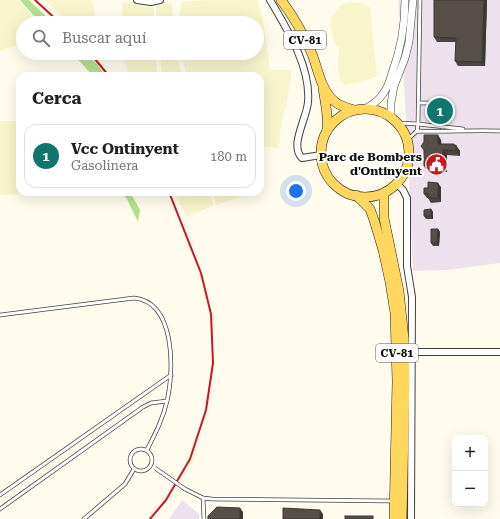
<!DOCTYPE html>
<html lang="es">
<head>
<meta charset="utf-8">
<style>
	:root { --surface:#fff; --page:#f2f2f2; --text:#202124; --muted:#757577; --line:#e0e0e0; --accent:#0f766e }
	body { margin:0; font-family:"Roboto Serif",serif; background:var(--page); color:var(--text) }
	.controls { position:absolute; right:12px; bottom:12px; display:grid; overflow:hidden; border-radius:8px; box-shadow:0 4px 16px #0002 }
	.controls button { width:36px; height:36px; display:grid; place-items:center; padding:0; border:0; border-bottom:1px solid var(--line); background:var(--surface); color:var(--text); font:20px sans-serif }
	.you { position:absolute; left:296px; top:191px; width:14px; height:14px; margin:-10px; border:3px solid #fff; border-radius:50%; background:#1a73e8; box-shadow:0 0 0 6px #1a73e833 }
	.badge { display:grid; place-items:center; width:26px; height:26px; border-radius:50%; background:var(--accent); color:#fff; font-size:13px; font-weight:700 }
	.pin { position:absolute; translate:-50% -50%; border:2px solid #fff; box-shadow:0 1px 4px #0006 }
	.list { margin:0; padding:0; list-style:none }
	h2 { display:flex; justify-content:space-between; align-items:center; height:52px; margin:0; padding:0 16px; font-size:17px }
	h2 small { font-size:13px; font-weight:400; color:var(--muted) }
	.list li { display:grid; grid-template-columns:26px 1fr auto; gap:12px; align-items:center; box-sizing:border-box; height:64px; margin:0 8px 8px; padding:0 8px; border:1px solid var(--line); border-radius:12px }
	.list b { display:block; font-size:15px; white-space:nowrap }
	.list p { margin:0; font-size:13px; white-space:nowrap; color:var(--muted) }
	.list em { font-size:13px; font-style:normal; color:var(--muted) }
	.icon { flex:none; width:22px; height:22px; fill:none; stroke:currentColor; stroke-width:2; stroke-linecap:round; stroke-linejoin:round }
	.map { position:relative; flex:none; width:500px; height:519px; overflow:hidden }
	.search { position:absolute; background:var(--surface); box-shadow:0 4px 16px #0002; left:16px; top:16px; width:248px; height:44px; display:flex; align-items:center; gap:10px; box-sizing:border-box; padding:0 14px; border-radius:22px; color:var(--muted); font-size:15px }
	.panel { position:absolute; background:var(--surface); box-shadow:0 4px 16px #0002; left:16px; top:72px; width:248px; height:124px; border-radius:12px }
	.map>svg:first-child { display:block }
	.industrial { fill:#ece1ed }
	.farmland { fill:#f8f4cb }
	.forest { fill:#b5e091 }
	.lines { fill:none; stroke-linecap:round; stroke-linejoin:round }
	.service-casing { stroke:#414141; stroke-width:4.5 }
	.minor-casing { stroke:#414141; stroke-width:8 }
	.tertiary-casing { stroke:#414141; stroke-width:8 }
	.primary-casing { stroke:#1f1f1f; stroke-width:10 }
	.service { stroke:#fff; stroke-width:3 }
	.minor { stroke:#fff; stroke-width:6 }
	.tertiary { stroke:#fff; stroke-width:7 }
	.primary { stroke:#ffd75e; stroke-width:9 }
	.rail { stroke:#cc1720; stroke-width:2 }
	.service-bridge-casing { stroke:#414141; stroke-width:4.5; stroke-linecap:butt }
	.service-bridge { stroke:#fff; stroke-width:3 }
	.wall { fill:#4b433f }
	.shaded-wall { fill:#3d3733 }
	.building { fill:#574e49; stroke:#3d3733 }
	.labels { text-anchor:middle; stroke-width:4; stroke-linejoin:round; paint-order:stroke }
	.shield { fill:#fff; stroke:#565656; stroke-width:1 }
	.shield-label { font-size:11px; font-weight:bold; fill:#0e0e0e }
	.poi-label { font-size:12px; font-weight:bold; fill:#0e0e0e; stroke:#fff; text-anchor:end }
</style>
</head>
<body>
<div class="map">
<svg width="500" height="519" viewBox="0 0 500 519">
	<rect width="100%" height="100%" fill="#fffcee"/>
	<g class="industrial">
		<path d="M398 0H500V263L448 270 413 271 406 114Z"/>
		<path d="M182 500 199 514V519H169Z"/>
	</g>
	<g class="farmland">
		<path d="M0 0H20L37 23H23V43H22L0 51Z"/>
		<path d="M45 0H92L97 23H69Z"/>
		<path d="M208 0H257L263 19 270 70H292L287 101 281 125 279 149 266 146 260 150V76H186L182 53H257V23H179V18L182 2Z"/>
		<path d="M122 2 154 7V23H122Z"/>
		<path d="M350 2 362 3 370 8 377 76 361 82 344 85 340 79 338 70V58L339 49 334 42 330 24 332 17 341 5Z"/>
		<path d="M172 3 173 23H157L156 5Z"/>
		<path d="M124 53H155L158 76H129L124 59Z"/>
		<path d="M160 53H175L183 76H162Z"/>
		<path d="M0 121H20V192H39V193L0 195Z"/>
		<path d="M174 192H209L214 205 187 217Z"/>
		<path d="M213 192H241L242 197 216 205Z"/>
	</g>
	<g class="forest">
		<path d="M20 0H29L53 23H40Z"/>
		<path d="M72 53H85L97 64 106 76H93Z"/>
		<path d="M121 192H130L140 210 138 222 127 199Z"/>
	</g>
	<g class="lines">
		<defs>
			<g id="service">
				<path d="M419 103H442V108"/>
				<path d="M397 123 418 124 463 129"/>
				<path d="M442 127V115"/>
				<path d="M417 131 418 124 420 0"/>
				<path d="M407 140 417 131C444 132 472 130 500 131"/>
				<path d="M0 315 134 298C176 302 174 371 167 401 163 419 155 434 147 450"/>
				<circle cx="141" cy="460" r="11"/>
				<path d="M185 489 203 498 212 499 393 501"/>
				<path d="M0 495 171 375"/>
				<path d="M203 498 204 519"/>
				<path d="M0 509 143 407 151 403 167 401"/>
				<path d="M84 519 125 484 134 469"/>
			</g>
			<g id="minor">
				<path d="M137 0 151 2 160 0"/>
				<path d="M270 0C287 29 311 67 308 102 307 118 289 146 302 158L321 155"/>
				<path d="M396 183 403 190 407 198V266L412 297 411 519"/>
				<path d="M413 352H500"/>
			</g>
			<g id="tertiary">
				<path d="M365 109C371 105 378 102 382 95 387 89 390 81 392 73 401 49 405 26 405 0"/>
				<path d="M391 118V103L394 86 405 58 409 42 413 0"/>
			</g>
			<g id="primary">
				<path d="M281 0C294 17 304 35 312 54 318 69 321 90 334 101 339 106 347 108 354 110"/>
				<path d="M323 88C325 103 329 116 327 131"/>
				<circle cx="365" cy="153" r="44"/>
				<path d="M384 193V218L399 291 404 339 405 383 402 519"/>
				<path d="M356 195 370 209 374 220 383 250 390 282 395 313 397 381 394 519"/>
			</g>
		</defs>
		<use href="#service" class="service-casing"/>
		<use href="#minor" class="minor-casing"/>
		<use href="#tertiary" class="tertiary-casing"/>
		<use href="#primary" class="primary-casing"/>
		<use href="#service" class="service"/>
		<use href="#minor" class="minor"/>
		<use href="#tertiary" class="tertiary"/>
		<use href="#primary" class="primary"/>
		<g class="rail">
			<path d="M35 0 60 23"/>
			<path d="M90 53 109 76"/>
			<path d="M150 519 166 500 190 459 206 410 213 363 211 314 201 273 169 192"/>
		</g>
		<defs>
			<path id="service-bridge" d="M155 468 185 489"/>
		</defs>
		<use href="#service-bridge" class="service-bridge-casing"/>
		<use href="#service-bridge" class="service-bridge"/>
	</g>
	<g class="wall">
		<path d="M434 0H487L485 66H458L455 61 456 42H437L434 37Z"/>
		<path d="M448 106 449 108V115H445L442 112 439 115H431L430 113 440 109 441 110Z"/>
		<path d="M441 140V144L456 145 460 151V156L447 155V172H428L424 166Z"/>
		<path d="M441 187V202L431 203 428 198H427L424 194Z"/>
		<path d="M431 209 433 212V219H426L424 216Z"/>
		<path d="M438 229 440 232 439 246H433L431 243Z"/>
	</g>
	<g class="shaded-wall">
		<path d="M484 0H487L485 66 482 62Z"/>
		<path d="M438 135 441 140 442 149 438 144Z"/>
		<path d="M454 144 460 151V156L456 150Z"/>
		<path d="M443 150 447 155V172L443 167Z"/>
		<path d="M438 183 441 187V202L438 198Z"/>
		<path d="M431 209 433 212V219L431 216Z"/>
		<path d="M438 229 440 232 439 246 437 243Z"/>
		<path d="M240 508 243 512V519H240Z"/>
		<path d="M320 510 323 514V519H320Z"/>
	</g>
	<g class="building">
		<path d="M434 0H484L482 62 455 61 456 38 434 37Z"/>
		<path d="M430 106H438L439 109 441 110 444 106H448V113H444L441 111 438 113H430Z"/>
		<path d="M424 135H438V144H454V146L456 145V150H443V167L424 166V150L421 146 424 142Z"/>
		<path d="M428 182 438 183V198H428V193L424 194V188H428Z"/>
		<path d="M431 209V216H424V210Z"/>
		<path d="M431 229H438L437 243H431Z"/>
		<path d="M217 507 240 508V519H208V516Z"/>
		<path d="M283 508 320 510V519H283Z"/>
		<rect x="345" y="516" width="28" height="3"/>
	</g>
	<defs>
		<symbol id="civic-disc" viewBox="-11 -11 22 22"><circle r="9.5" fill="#cc1720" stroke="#fff"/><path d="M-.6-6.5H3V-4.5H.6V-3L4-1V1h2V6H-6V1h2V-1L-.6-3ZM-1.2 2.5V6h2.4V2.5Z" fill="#fff"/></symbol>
	</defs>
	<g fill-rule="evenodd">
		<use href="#civic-disc" x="424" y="152" width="25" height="25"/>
	</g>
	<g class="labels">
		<g class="shield">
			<rect x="284" y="31" width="42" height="18" rx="3"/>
			<rect x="376" y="344" width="42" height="18" rx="3"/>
		</g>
		<g class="shield-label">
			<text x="305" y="44">CV-81</text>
			<text x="397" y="357">CV-81</text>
		</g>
		<g class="poi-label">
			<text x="422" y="161">Parc de Bombers<tspan x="422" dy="14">d'Ontinyent</tspan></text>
		</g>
	</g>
</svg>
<div class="controls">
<button>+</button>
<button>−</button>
</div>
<div class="you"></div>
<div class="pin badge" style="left:440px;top:111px">1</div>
<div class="search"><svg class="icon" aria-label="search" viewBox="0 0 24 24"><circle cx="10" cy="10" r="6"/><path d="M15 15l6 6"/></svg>Buscar aquí</div>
<section class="panel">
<h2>Cerca<small></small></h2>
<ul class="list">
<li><span class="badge">1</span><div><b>Vcc Ontinyent</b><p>Gasolinera</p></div><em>180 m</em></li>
</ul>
</section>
</div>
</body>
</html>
